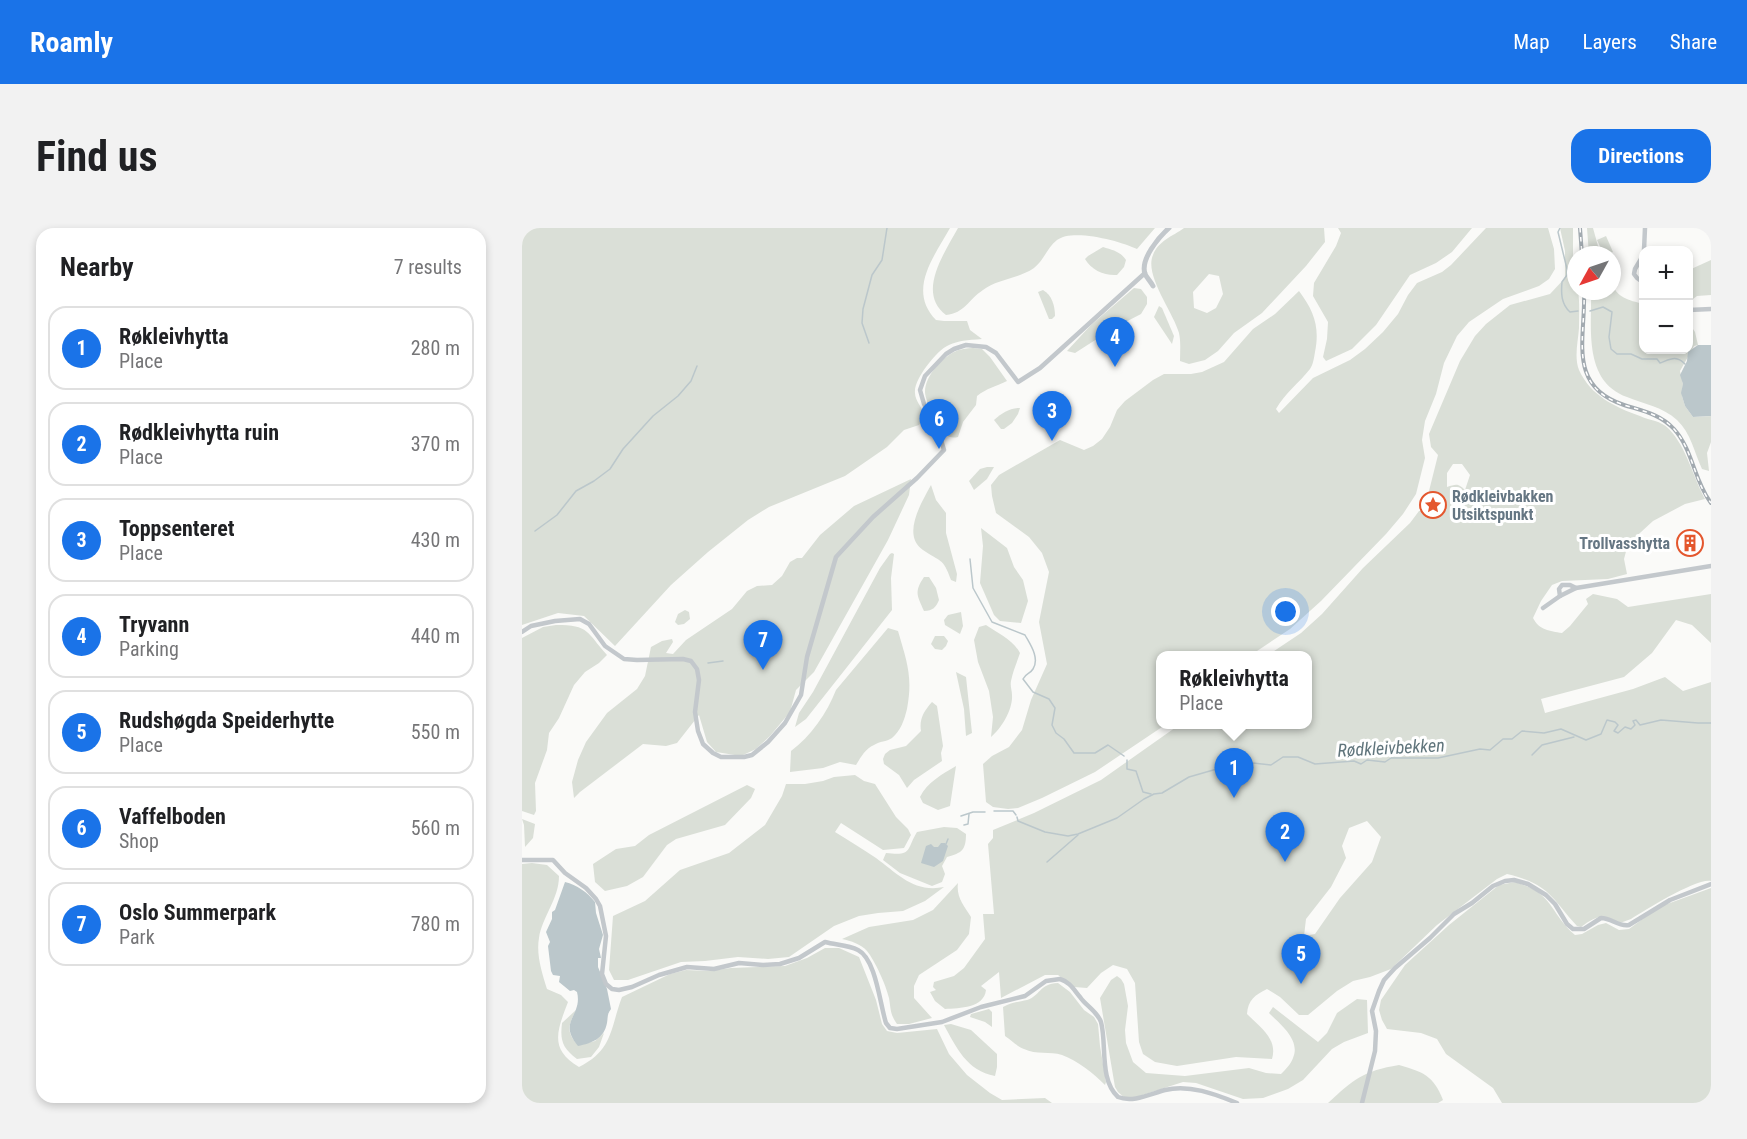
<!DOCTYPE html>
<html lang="en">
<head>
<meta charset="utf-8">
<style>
	:root { --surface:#fff; --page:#f2f2f2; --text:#202124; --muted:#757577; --line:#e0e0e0; --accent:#1a73e8 }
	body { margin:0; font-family:"Roboto Condensed",sans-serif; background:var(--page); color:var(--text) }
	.controls { position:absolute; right:18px; top:18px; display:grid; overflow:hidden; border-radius:12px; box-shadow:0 3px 9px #0003 }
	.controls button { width:54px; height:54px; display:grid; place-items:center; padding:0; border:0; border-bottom:2px solid var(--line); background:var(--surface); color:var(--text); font:30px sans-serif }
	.compass { position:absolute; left:1045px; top:18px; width:54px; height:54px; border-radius:50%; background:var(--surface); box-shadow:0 3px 9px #0003; rotate:230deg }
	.you { position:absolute; left:764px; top:384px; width:21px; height:21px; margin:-15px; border:4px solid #fff; border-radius:50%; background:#1a73e8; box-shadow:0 0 0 9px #1a73e833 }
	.badge { display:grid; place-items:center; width:39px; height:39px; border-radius:50%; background:var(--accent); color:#fff; font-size:20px; font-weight:700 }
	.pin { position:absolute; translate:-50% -50px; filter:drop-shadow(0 2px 3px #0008) }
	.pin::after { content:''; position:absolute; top:32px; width:21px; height:18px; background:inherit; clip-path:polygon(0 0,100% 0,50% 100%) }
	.popup { position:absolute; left:634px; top:423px; width:156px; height:78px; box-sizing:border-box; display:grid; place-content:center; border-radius:12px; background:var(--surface); filter:drop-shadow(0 2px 4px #0005); font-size:20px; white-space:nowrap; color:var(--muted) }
	.popup b { font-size:22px; color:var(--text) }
	.popup::after { content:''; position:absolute; left:50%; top:100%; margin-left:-12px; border:12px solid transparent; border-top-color:var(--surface) }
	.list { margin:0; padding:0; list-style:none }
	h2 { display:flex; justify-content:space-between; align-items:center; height:78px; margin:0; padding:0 24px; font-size:26px }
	h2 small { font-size:20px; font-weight:400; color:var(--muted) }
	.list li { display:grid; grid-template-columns:39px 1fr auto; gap:18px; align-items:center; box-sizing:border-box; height:84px; margin:0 12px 12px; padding:0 12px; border:2px solid var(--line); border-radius:18px }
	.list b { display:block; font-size:22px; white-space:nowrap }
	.list p { margin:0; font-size:20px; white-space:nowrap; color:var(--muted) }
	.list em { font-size:20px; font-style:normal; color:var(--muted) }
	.map { position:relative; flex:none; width:1189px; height:875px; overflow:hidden; border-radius:18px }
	header { display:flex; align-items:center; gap:36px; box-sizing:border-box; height:84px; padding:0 30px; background:var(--accent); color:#fff }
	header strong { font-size:28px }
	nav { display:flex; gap:33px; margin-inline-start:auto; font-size:21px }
	.intro { display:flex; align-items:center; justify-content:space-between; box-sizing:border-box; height:144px; padding:0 36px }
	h1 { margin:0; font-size:42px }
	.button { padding:15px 27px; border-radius:18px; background:var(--accent); color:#fff; font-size:21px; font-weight:700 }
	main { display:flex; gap:36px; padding:0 36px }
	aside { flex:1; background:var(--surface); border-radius:18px; box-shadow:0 3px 9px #0003 }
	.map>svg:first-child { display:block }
	.green { fill:#dadfd7; fill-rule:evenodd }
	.water { fill:#bbc7cb }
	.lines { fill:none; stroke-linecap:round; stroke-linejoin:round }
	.stream { stroke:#bbc7cb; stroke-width:1.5 }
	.minor { stroke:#c3c8cc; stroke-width:4.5 }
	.tertiary { stroke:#c3c8cc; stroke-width:5 }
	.rail-casing { stroke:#a2aab0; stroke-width:4 }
	.rail { stroke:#fff; stroke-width:1.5; stroke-dasharray:4.5; stroke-linecap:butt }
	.labels { text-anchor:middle; stroke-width:6; stroke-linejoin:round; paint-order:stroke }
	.poi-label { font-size:16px; font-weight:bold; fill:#657683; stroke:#fff; text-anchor:start }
	.water-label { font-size:18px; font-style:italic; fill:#60757c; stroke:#fff }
</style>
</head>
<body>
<header>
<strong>Roamly</strong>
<nav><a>Map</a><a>Layers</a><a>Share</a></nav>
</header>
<div class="intro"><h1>Find us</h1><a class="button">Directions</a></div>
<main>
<aside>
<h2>Nearby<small>7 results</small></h2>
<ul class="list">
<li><span class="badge">1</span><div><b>Røkleivhytta</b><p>Place</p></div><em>280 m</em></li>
<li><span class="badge">2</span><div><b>Rødkleivhytta ruin</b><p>Place</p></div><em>370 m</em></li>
<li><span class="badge">3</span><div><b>Toppsenteret</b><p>Place</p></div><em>430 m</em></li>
<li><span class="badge">4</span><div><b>Tryvann</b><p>Parking</p></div><em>440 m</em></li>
<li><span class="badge">5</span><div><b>Rudshøgda Speiderhytte</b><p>Place</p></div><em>550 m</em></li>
<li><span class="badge">6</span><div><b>Vaffelboden</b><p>Shop</p></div><em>560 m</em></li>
<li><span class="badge">7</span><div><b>Oslo Summerpark</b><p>Park</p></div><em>780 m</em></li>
</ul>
</aside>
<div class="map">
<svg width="1189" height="875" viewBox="0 0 1189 875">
	<rect width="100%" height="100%" fill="#fafaf8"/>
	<g class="green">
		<path d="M0 0H428C412 29 385 62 414 92L422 93H445L448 102 460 111C430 113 422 115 404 139 399 146 392 157 393 165 393 172 400 180 403 187L397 197 382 202 365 219 323 248 247 279 226 292 186 324 149 357 93 418 62 388 36 385 0 397Z"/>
		<path d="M436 0H633L615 21C599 13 550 0 535 12 525 20 522 32 512 40 496 51 475 51 461 62 446 72 443 85 424 87 394 65 423 24 436 0Z"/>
		<path d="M662 0H802L803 14 784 38 740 85 712 105 696 123 683 132 667 136 658 133C658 124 659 114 657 105 651 84 622 47 631 27 636 13 651 8 662 0ZM687 46 697 48 701 66 694 80 685 85 672 80 671 64Z"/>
		<path d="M816 0H950L930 24 914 35 888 47 854 97 830 121 804 133 801 129 805 111 806 94 791 68 792 55 814 18 819 5Z"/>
		<path d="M964 0H1026L1032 21 1033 41 1027 51 1017 58 981 71 947 94 935 108 922 135 914 166 903 193 900 212 903 230 894 266 881 286 864 306 799 373 768 401 729 427 638 428V496L643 497 573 544 520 570 496 580 486 581 471 579 464 574 461 536 470 528 487 519 500 502 509 472 525 436 517 394 527 344 520 325 507 309 474 285 470 268 469 257 477 247 538 212 562 222 571 218 580 211 588 199 595 182 603 173 631 152 642 146H669L680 144 702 134 731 101 753 86 777 63C792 83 798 99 793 124 792 130 791 137 788 141 777 155 763 165 754 181L757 185 791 150 828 132 843 121 861 104 876 86 886 67 895 55 920 44 929 37Z"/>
		<path d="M1038 0H1051V43L1054 54V63H1056C1058 75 1057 88 1057 100 1056 114 1052 129 1057 142 1069 168 1093 179 1118 188 1129 193 1138 192 1147 201 1165 220 1171 249 1183 271L1163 276 1131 293 1106 316 1102 331 1105 346 1086 351 1040 353 1030 357 1019 373 1011 390C1017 402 1028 403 1040 405L1048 398 1066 376 1064 371 1071 366 1095 371 1106 379 1189 366V415L1170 397 1154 392 1130 425 1102 449 1019 471 1023 485 1111 461 1143 449 1161 463 1189 454V653C1174 650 1124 682 1109 691L1098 695C1081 686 1075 687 1059 699L1055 698C1029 669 1027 656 985 646L975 651 915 697 869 741 848 749 831 753 815 763 786 787H777L758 769 745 761C733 767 726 772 725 786 738 799 756 811 750 831L714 829 655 838 633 834 621 826 617 814 613 755 605 741 591 737 579 745 565 760 552 759 536 747H523L479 770 477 744 459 758 464 762C462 780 438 780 423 781L413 773 408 764 414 762 411 759 412 754 432 748 442 740 463 711 461 686H472L466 616 471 610V602L512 585 579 552 657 497 786 496V428L746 427 779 405 800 386 841 340 888 295 897 283 904 282 900 277 906 267 916 227 909 219 907 206 938 133 953 108 964 96 988 77 1028 66 1043 50V23ZM931 236H940L948 247 943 262C936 255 934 256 925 259V245ZM845 593 859 609 850 634 818 670 793 706 782 708 784 691 809 659 824 630 820 618 827 600Z"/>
		<path d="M1065 0H1071L1076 18 1080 27H1067Z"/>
		<path d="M1084 8 1091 24 1082 27 1075 12Z"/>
		<path d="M581 19C591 22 599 24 604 32L602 39 595 47C583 48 569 42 563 31L566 28Z"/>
		<path d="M1189 32V67L1175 68 1167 74V42Z"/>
		<path d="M1090 54C1094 70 1107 72 1121 76L1122 122H1166L1167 95 1173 104 1176 117 1172 118 1158 143 1161 156 1160 168 1163 178 1171 189 1189 188V214L1185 225 1187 243 1180 241C1172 224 1169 205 1155 192 1141 179 1122 176 1105 169 1061 153 1070 100 1069 63H1090Z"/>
		<path d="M612 60 619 61 625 69V76L619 86 592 100 553 125 545 123 569 97Z"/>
		<path d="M521 62C530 67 533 78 533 88L530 91H527L516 64Z"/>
		<path d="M637 78 640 80 652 108 650 116 632 89Z"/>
		<path d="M451 120 460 121 468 129 485 153C473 159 465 160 455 168L454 177 441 194 436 209C432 210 427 210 423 206 417 200 403 173 403 164 403 148 419 131 432 124 438 121 445 120 451 120Z"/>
		<path d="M496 180H498L496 186 490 195 482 201H479L472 192C480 185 486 181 496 180Z"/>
		<path d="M465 239H472L465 251 452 262 447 253 458 241Z"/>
		<path d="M389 251 387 267 366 312 292 444 274 462 268 484 248 508 234 521 219 528 194 524 185 514 177 487 155 515 144 518 121 516 58 564 52 570 50 554 56 532 64 514 85 485 115 461 123 448 129 419 140 413 150 411 151 414 144 425 151 426 164 412 210 381 225 363 235 358 250 357 260 348 268 334 275 330H280L298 307 332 278Z"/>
		<path d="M409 257 414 272 424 285V305L435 346 434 354 429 352C421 329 418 334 401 322 379 307 400 274 409 257Z"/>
		<path d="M459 300 485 320 492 339 501 352 506 373 499 395 478 393 472 387 458 355 461 318Z"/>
		<path d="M370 325 372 326 369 350 370 382 284 491 273 499 277 485 291 464 358 340 368 326Z"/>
		<path d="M402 349H407L414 360 417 372C414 379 411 383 402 383 395 367 392 364 402 349Z"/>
		<path d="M163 382 167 384 168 391 162 396 156 397 153 394 156 386Z"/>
		<path d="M439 384 441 398 438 406 423 397 422 392 426 387Z"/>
		<path d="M34 397C68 397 64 404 85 427L77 435 63 444 52 457 37 490 27 505 25 522 13 555 14 583 12 587 0 583V410L21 399Z"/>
		<path d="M464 397C476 405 491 412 498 425 495 434 491 443 489 453 488 458 490 462 490 467 491 481 480 500 469 509L471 489 467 463 456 434 452 412 457 399Z"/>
		<path d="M366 400 376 403C385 434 391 449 385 481 382 493 379 502 370 510 364 514 358 513 352 517 343 521 339 529 334 537L318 534 301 540 268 544 269 523C289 508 305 485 314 462Z"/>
		<path d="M413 408H422L426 413 424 418 420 422 413 421 409 416Z"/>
		<path d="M434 444 444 449 450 505 444 508 442 481Z"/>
		<path d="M410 474 415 478 421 518 419 525 420 533 392 552 385 560 377 547 362 536 361 531 363 526 368 522 384 518 399 503C397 491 402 483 410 474Z"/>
		<path d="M434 538 428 578 416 582 401 575 398 569C405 554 421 546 434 538Z"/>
		<path d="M333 547 342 553 353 556 374 589 386 601 389 607 382 620 361 622 319 595 313 604C327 613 341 621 354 630 376 646 392 665 422 659L403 673 381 683 356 685 337 688 312 698 267 729 246 731 216 729 183 733 159 734 106 752H92L87 742 91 688 123 673 158 642 207 625 243 597 260 568 264 556H283L301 553 312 549Z"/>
		<path d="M225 557 233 561 229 570 203 597 154 611 145 617 121 649 105 658 83 663 73 654 71 636 94 621 113 618 127 607Z"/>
		<path d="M0 591 13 596 11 610 3 619 2 597Z"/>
		<path d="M422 599 435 600 444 606C444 622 440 625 425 629L420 638 423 646 420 654 410 658 378 645 361 632 364 625C391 628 384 622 395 604Z"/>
		<path d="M10 635 25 637 37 648C37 671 20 689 17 710 14 727 20 745 25 761L39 767 46 774C35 803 27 821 57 839 91 822 88 801 100 769L148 746 164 742 187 743 209 740 263 738 285 730 303 720H317L337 729 354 772 360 796 365 803 375 805 415 801 427 826 445 847 468 865 480 872 523 870 530 875H0V636Z"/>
		<path d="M993 654C1033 666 1027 685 1053 707L1060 706 1076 697 1084 695 1097 702 1107 701 1137 679 1189 660V875H980L971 860 924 826 915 811 899 805 865 801 860 792 857 782 859 772 883 737 927 697 977 657Z"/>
		<path d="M436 655C434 669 442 678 449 689L447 706 435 722 397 747 392 758V770L410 790 387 796H375C368 786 369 782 367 770 364 757 353 733 345 723 339 716 329 713 320 711L347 699 391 692 411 682Z"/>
		<path d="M595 748 599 751 602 756 606 778 603 802 604 815 611 834 624 845 663 848 727 840 744 845 759 846C763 842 769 836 771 830 779 812 758 796 747 785L751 779 796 814 805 805 815 785 835 771 845 772 846 805 822 814 810 821 781 852 766 861 741 870 721 871 674 855 661 854 605 872 596 864 593 859 578 770 589 752Z"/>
		<path d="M536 755 548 764 562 782 572 789 576 796 578 818 584 854 583 857C571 845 556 833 540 827 528 823 514 827 502 821 496 819 489 812 483 808L481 779C490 774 496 774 505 772 518 768 517 756 536 755Z"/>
		<path d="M467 781 470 784V799L463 794 448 789 449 786Z"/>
		<path d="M54 782C46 798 44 804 56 817L73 813 82 805 77 819 69 829 55 831C40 820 38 812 40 795Z"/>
		<path d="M429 796 449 802 475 826V839L473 848C445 843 434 819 422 797Z"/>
		<path d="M877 837C901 844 911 847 921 872L916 875H806C832 851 841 843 877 837Z"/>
	</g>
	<g class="water">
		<path d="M1176 117H1189V188H1187L1171 189 1163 178 1160 168 1159 165 1161 156 1158 147 1165 133 1166 124Z"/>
		<path d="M419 615H423L426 618 421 633 412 639 399 635 404 618 409 616 412 619H416Z"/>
		<path d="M43 654C55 657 65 664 73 674L74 685 81 707 77 721 79 730H76V739L85 761 89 781C85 786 86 789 85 795 82 811 70 815 56 818 35 793 61 788 55 764L52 762 48 763 37 754 38 748 31 747 29 743 26 718 28 714 24 704 30 691V684L33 682Z"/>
	</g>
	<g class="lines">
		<g class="stream">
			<path d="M1038 0 1036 4 1045 41V47L1040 54C1039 65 1039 76 1048 84L1056 83"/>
			<path d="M1068 83 1081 79 1090 84 1087 109 1089 121 1095 126H1109L1120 131H1135L1138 135C1149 131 1154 127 1163 136"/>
			<path d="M347 115 340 95 341 81 350 47 360 32 365 0"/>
			<path d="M13 303 35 287 54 263 72 253 88 241 101 221 131 188 156 168 169 153 175 138"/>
			<path d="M448 331 451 360 470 394 503 407C508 416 518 430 511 441 508 446 504 445 501 451L511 464 527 471 533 480 530 497 534 505 542 511 552 525H573L586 517 602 528"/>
			<path d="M186 435 201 433"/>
			<path d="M1010 527 1020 517 1052 509"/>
			<path d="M605 532V541L614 543 621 564 629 566"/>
			<path d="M472 583H491L494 587"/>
			<path d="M439 588 451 584H463"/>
			<path d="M495 589 496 593 523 604 546 608 556 606 595 590 622 571 632 566 640 565 667 549 719 534 721 536 731 535 749 537 761 529H776L793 536 832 533 839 536 845 532 863 534 869 530H916L958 521 968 522 981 511H990L1000 503 1022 505 1039 501 1064 512 1079 506 1085 492 1093 494 1096 497 1092 503 1096 505 1103 499 1109 501 1113 497 1111 493 1114 492 1118 497 1139 492 1176 495H1189"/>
			<path d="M442 597 446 596 447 586"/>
			<path d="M424 616 426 611"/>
			<path d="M525 634 556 607"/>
		</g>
		<g class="minor">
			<path d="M1122 22 1123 0"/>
			<path d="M1122 32 1119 31 1113 41 1112 46 1115 50 1122 55"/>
			<path d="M1167 82 1189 81"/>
			<path d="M1038 368 1037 361 1040 357H1048L1054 360"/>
			<path d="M1021 380 1038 368 1054 360 1189 338"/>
			<path d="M0 404 9 398 33 393 58 391 67 396 83 418 102 431 115 432 161 431 169 433 175 441 177 452 173 484 176 503 181 516 191 525 199 529H222L230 527 246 514 263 495 279 467 285 429 314 329 351 289 395 250 422 222 415 199 402 176 398 162 403 148 424 126 432 121 444 117 464 119 474 125 496 154 518 140 623 45"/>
			<path d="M0 632H31L43 645 64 660 74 671 78 678 84 708 80 746 84 756 90 761 97 762 110 759 137 747 165 739 192 741 217 735 241 737 258 736 277 730 303 714C314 717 326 717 336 722 354 731 358 777 364 795L368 800 375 801 420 794 459 779 503 768 524 753 538 751C548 754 552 762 558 769 564 778 575 783 579 794 585 816 577 852 596 869 611 875 628 866 643 862 667 856 693 866 715 875"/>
			<path d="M840 875 853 823 854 803 850 783 857 763 862 752 873 740 908 710 932 686 950 675 971 658 983 653 992 652 1006 656 1024 667 1033 676 1045 696 1051 701H1062L1079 690C1090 690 1096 699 1107 697L1148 672 1189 656"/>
		</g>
		<path class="tertiary" d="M631 58C629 54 625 50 623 46 618 31 637 9 647 0"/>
		<defs>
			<g id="rail">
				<path d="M1058 0 1060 27"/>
				<path d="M1062 63C1064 109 1044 158 1102 177 1121 183 1138 186 1152 201 1171 222 1172 253 1189 275"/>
			</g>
		</defs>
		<use href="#rail" class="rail-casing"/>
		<use href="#rail" class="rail"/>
	</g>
	<defs>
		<symbol id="sight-ring" viewBox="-11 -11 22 22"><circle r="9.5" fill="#fff" stroke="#e4572e" stroke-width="1.5"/><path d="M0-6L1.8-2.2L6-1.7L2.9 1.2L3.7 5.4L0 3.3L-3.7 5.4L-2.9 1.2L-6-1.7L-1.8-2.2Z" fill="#e4572e"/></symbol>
		<symbol id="building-ring" viewBox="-11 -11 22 22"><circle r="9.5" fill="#fff" stroke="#e4572e" stroke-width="1.5"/><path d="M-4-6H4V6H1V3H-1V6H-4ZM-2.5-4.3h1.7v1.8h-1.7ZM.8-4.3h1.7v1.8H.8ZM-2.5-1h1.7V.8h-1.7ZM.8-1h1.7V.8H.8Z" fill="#e4572e"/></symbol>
	</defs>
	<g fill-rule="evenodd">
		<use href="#sight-ring" x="896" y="262" width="30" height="30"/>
		<use href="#building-ring" x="1153" y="300" width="30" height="30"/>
	</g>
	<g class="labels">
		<g class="poi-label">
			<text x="930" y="274">Rødkleivbakken<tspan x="930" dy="18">Utsiktspunkt</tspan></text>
			<text x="1148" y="321" text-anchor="end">Trollvasshytta</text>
		</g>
		<g class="water-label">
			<text transform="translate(869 520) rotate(-3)" y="6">Rødkleivbekken</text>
		</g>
	</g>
</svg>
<div class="controls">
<button>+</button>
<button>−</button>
</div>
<svg class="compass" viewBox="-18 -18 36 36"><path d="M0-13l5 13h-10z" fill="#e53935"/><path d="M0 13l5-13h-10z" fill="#757577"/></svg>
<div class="you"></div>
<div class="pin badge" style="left:712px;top:570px">1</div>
<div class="popup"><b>Røkleivhytta</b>Place</div>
<div class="pin badge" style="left:763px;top:634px">2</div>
<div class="pin badge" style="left:530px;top:213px">3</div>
<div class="pin badge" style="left:593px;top:139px">4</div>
<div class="pin badge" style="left:779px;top:756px">5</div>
<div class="pin badge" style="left:417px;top:221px">6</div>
<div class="pin badge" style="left:241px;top:442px">7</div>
</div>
</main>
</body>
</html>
